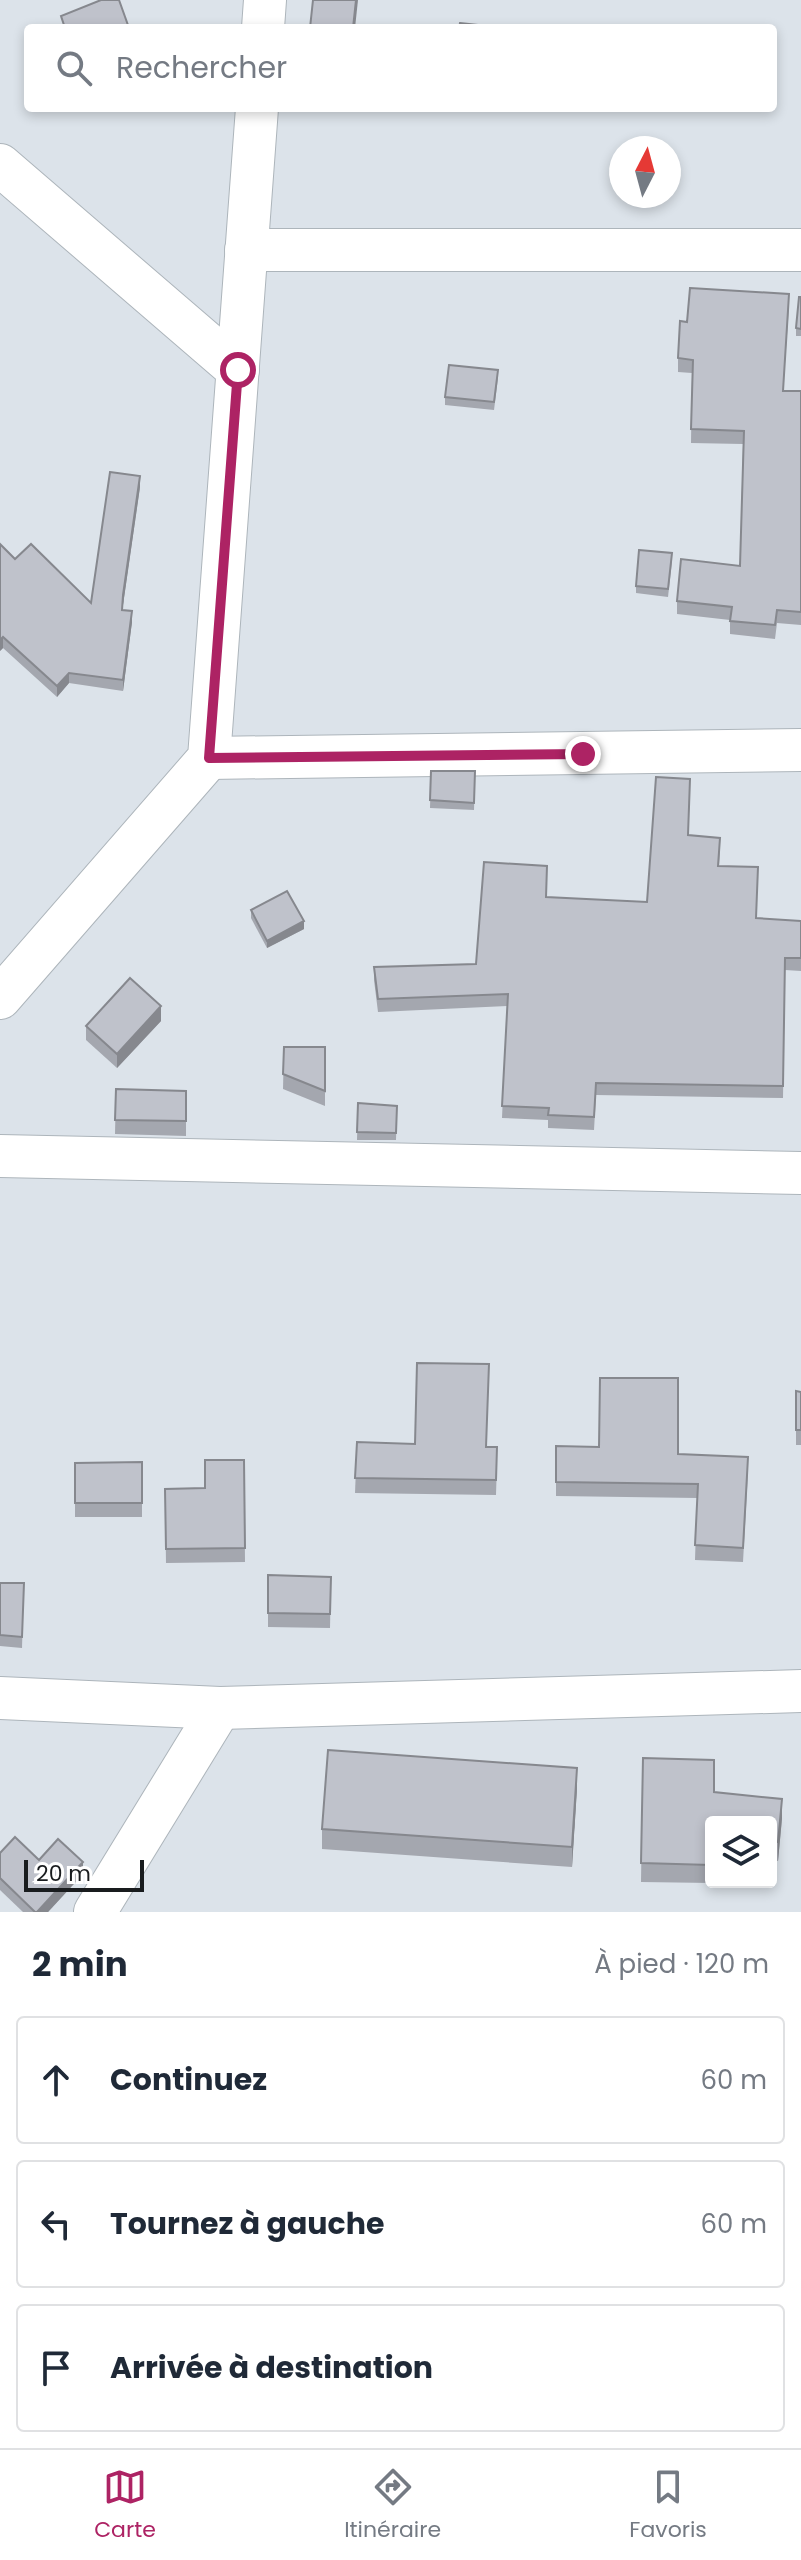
<!DOCTYPE html>
<html lang="fr">
<head>
<meta charset="utf-8">
<style>
	:root { --surface:#fff; --page:#f6f6f7; --text:#1f2937; --muted:#747a83; --line:#e0e1e3; --accent:#ad2364 }
	body { margin:0; font-family:Poppins,sans-serif; background:var(--page); color:var(--text) }
	.controls { position:absolute; right:24px; bottom:24px; display:grid; overflow:hidden; border-radius:8px; box-shadow:0 4px 12px #0003 }
	.controls button { width:72px; height:72px; display:grid; place-items:center; padding:0; border:0; border-bottom:2px solid var(--line); background:var(--surface); color:var(--text); font:40px sans-serif }
	.compass { position:absolute; left:609px; top:136px; width:72px; height:72px; border-radius:50%; background:var(--surface); box-shadow:0 4px 12px #0003; rotate:6deg }
	.scale { position:absolute; left:24px; bottom:20px; width:120px; box-sizing:border-box; padding-left:8px; border:4px solid #191c1e; border-top:0; font-size:22px; line-height:28px; white-space:nowrap; color:#191c1e; -webkit-text-stroke:6px #fff; paint-order:stroke }
	.stop { position:absolute; width:24px; height:24px; margin:-18px; border:6px solid #ad2364; border-radius:50%; background:#fff }
	.stop.end { background:#ad2364; border-color:#fff; box-shadow:0 2px 8px #0008 }
	.list { margin:0; padding:0; list-style:none }
	h2 { display:flex; justify-content:space-between; align-items:center; height:104px; margin:0; padding:0 32px; font-size:34px }
	h2 small { font-size:26px; font-weight:400; color:var(--muted) }
	.list li { display:grid; grid-template-columns:52px 1fr auto; gap:24px; align-items:center; box-sizing:border-box; height:128px; margin:0 16px 16px; padding:0 16px; border:2px solid var(--line); border-radius:8px }
	.list b { display:block; font-size:30px; white-space:nowrap }
	.list em { font-size:26px; font-style:normal; color:var(--muted) }
	.icon { flex:none; width:44px; height:44px; fill:none; stroke:currentColor; stroke-width:2; stroke-linecap:round; stroke-linejoin:round }
	.map { position:relative; flex:none; width:801px; height:1912px; overflow:hidden }
	.search { position:absolute; background:var(--surface); box-shadow:0 4px 12px #0003; left:24px; right:24px; top:24px; height:88px; display:flex; align-items:center; gap:20px; box-sizing:border-box; padding:0 28px; border-radius:8px; color:var(--muted); font-size:30px }
	.sheet { height:536px; background:var(--surface) }
	nav { display:flex; justify-content:space-around; align-items:center; box-sizing:border-box; height:112px; border-top:2px solid var(--line); background:var(--surface); font-size:22px; color:var(--muted) }
	nav a { display:grid; justify-items:center; gap:4px }
	nav .on { color:var(--accent) }
	.map>svg:first-child { display:block }
	.lines { fill:none; stroke-linecap:round; stroke-linejoin:round }
	.minor-casing { stroke:#adb5bb; stroke-width:44 }
	.minor { stroke:#fff; stroke-width:42 }
	.wall { fill:#a4a7af }
	.shaded-wall { fill:#86888e }
	.building { fill:#bfc2cb; stroke:#86888e; stroke-width:2 }
	.route { stroke:#ad2364; stroke-width:10 }
</style>
</head>
<body>
<div class="map">
<svg width="801" height="1912" viewBox="0 0 801 1912">
	<rect width="100%" height="100%" fill="#dce3ea"/>
	<g class="lines">
		<defs>
			<g id="minor">
				<path d="M263 28 265 0"/>
				<path d="M0 165 238 370"/>
				<path d="M246 250H801"/>
				<path d="M209 758 801 750"/>
				<path d="M0 998 209 758 257 108"/>
				<path d="M0 1156 801 1173"/>
				<path d="M0 1698 220 1708 801 1691"/>
				<path d="M95 1912 220 1708"/>
			</g>
		</defs>
		<use href="#minor" class="minor-casing"/>
		<use href="#minor" class="minor"/>
	</g>
	<g class="wall">
		<path d="M801 297V336H796V328Z"/>
		<path d="M789 307 783 391H801V625L777 623 775 639 730 634V620L677 614V601L740 566 743 444 691 443 692 373 678 372V358L687 322Z"/>
		<path d="M498 378 494 410 445 405V397Z"/>
		<path d="M140 487 123 605 122 610 132 622 123 691 69 683 57 697 3 648 0 651 15 559 91 603Z"/>
		<path d="M672 561 668 597 636 593V586Z"/>
		<path d="M431 771H475L474 810 430 808Z"/>
		<path d="M690 792 688 835 720 850 719 866 756 918 801 921V971L785 970 783 1098 596 1095 594 1130 548 1128V1120L502 1118 507 1006 378 1012 374 980V967L476 964 546 897 647 902Z"/>
		<path d="M251 910 304 929 267 948 251 918Z"/>
		<path d="M161 1021 117 1068 86 1040V1026Z"/>
		<path d="M284 1047H325V1106L283 1089Z"/>
		<path d="M116 1089 186 1091V1136L115 1134Z"/>
		<path d="M358 1103 397 1106 396 1140H357Z"/>
		<path d="M796 1391 801 1392V1445H796Z"/>
		<path d="M357 1442 487 1447 497 1461 496 1495 355 1493Z"/>
		<path d="M556 1446 678 1454 748 1472 743 1562 695 1560 697 1498 556 1496Z"/>
		<path d="M244 1460 245 1562 166 1563 165 1489 205 1488Z"/>
		<path d="M142 1462V1517H75V1463Z"/>
		<path d="M268 1575 331 1577 330 1628 268 1627Z"/>
		<path d="M0 1583H24L22 1648 0 1646Z"/>
		<path d="M643 1758 714 1792 782 1818 778 1861 771 1860V1822H711L712 1883 641 1882Z"/>
		<path d="M577 1788 572 1867 322 1849V1829Z"/>
		<path d="M0 1853 83 1874 48 1912H23L0 1890Z"/>
	</g>
	<g class="shaded-wall">
		<path d="M356 0H358L355 28H353Z"/>
		<path d="M140 476V487L123 605V595Z"/>
		<path d="M132 611V622L123 691V680Z"/>
		<path d="M3 637V648L0 651V640Z"/>
		<path d="M69 673V683L57 697V686Z"/>
		<path d="M304 921V929L267 948V941Z"/>
		<path d="M161 1006V1021L117 1068V1054Z"/>
		<path d="M577 1768V1788L572 1867V1847Z"/>
		<path d="M782 1799V1818L778 1861V1842Z"/>
		<path d="M83 1862V1874L48 1912H37Z"/>
	</g>
	<g class="building">
		<path d="M101 0H119L129 28H65L61 16Z"/>
		<path d="M313 0H356L353 28H310Z"/>
		<path d="M460 23 505 28H459Z"/>
		<path d="M690 288 789 294 783 391H801V612L777 610 775 625 730 621 732 607 677 601 681 559 740 566 744 431 691 429 693 360 678 358 680 321 687 322Z"/>
		<path d="M799 297H801V329L796 328Z"/>
		<path d="M449 365 498 370 494 402 445 397Z"/>
		<path d="M110 472 140 476 123 595 122 610 132 611 123 680 69 673 57 686 3 637 0 640V544L15 559 31 544 91 603Z"/>
		<path d="M639 550 672 553 668 589 636 586Z"/>
		<path d="M431 771H475L474 803 430 800Z"/>
		<path d="M656 777 690 779 688 835 720 838 718 866 758 867 756 918 801 921V958H785L783 1086 596 1083 594 1117 548 1115 549 1108 502 1106 508 994 378 999 374 967 476 964 484 862 547 866 546 897 647 902Z"/>
		<path d="M287 891 304 921 267 941 251 910Z"/>
		<path d="M130 978 161 1006 117 1054 86 1026Z"/>
		<path d="M284 1047H325V1091L283 1074Z"/>
		<path d="M116 1089 186 1091V1121L115 1120Z"/>
		<path d="M358 1103 397 1106 396 1133 357 1132Z"/>
		<path d="M417 1363 489 1364 486 1447H497L496 1480 355 1478 357 1442 415 1444Z"/>
		<path d="M600 1378H678V1454L748 1457 743 1548 695 1545 698 1484 556 1482V1446L599 1447Z"/>
		<path d="M796 1391 801 1392V1430H796Z"/>
		<path d="M205 1460H244L245 1548 166 1549 165 1489 205 1488Z"/>
		<path d="M142 1462V1503H75V1463Z"/>
		<path d="M268 1575 331 1577 330 1614 268 1613Z"/>
		<path d="M0 1583H24L22 1637 0 1635Z"/>
		<path d="M328 1750 577 1768 572 1847 322 1829Z"/>
		<path d="M643 1758 714 1760V1792L782 1799 778 1842 771 1841V1822H711V1865L641 1863Z"/>
		<path d="M15 1837 39 1860 58 1839 83 1862 37 1912H35L0 1878V1853Z"/>
	</g>
	<g class="lines">
		<path class="route" d="M238 370 209 758 583 754"/>
	</g>
</svg>
<div class="controls">
<button><svg class="icon" aria-label="layers" viewBox="0 0 24 24"><path d="M12 4l9 5-9 5-9-5zM3 14l9 5 9-5"/></svg></button>
</div>
<svg class="compass" viewBox="-18 -18 36 36"><path d="M0-13l5 13h-10z" fill="#e53935"/><path d="M0 13l5-13h-10z" fill="#747a83"/></svg>
<div class="scale">20 m</div>
<div class="stop" style="left:238px;top:370px"></div>
<div class="stop end" style="left:583px;top:754px"></div>
<div class="search"><svg class="icon" aria-label="search" viewBox="0 0 24 24"><circle cx="10" cy="10" r="6"/><path d="M15 15l6 6"/></svg>Rechercher</div>
</div>
<section class="sheet">
<h2>2 min<small>À pied · 120 m</small></h2>
<ul class="list">
<li><svg class="icon" aria-label="ahead" viewBox="0 0 24 24"><path d="M12 20V5M6 11l6-6 6 6"/></svg><div><b>Continuez</b></div><em>60 m</em></li>
<li><svg class="icon" aria-label="left" viewBox="0 0 24 24"><path d="M17 20v-9H6M10 6l-5 5 5 5"/></svg><div><b>Tournez à gauche</b></div><em>60 m</em></li>
<li><svg class="icon" aria-label="arrive" viewBox="0 0 24 24"><path d="M6 21V4h12l-3 4 3 4H6"/></svg><div><b>Arrivée à destination</b></div></li>
</ul>
</section>
<nav>
<a class="on"><svg class="icon" aria-label="map" viewBox="0 0 24 24"><path d="M3 6l6-2 6 2 6-2v14l-6 2-6-2-6 2zM9 4v14M15 6v14"/></svg>Carte</a>
<a><svg class="icon" aria-label="directions" viewBox="0 0 24 24"><path d="M12 3l9 9-9 9-9-9zM9 14v-3h6M13 9l2 2-2 2"/></svg>Itinéraire</a>
<a><svg class="icon" aria-label="saved" viewBox="0 0 24 24"><path d="M7 4h10v16l-5-4-5 4z"/></svg>Favoris</a>
</nav>
</body>
</html>
